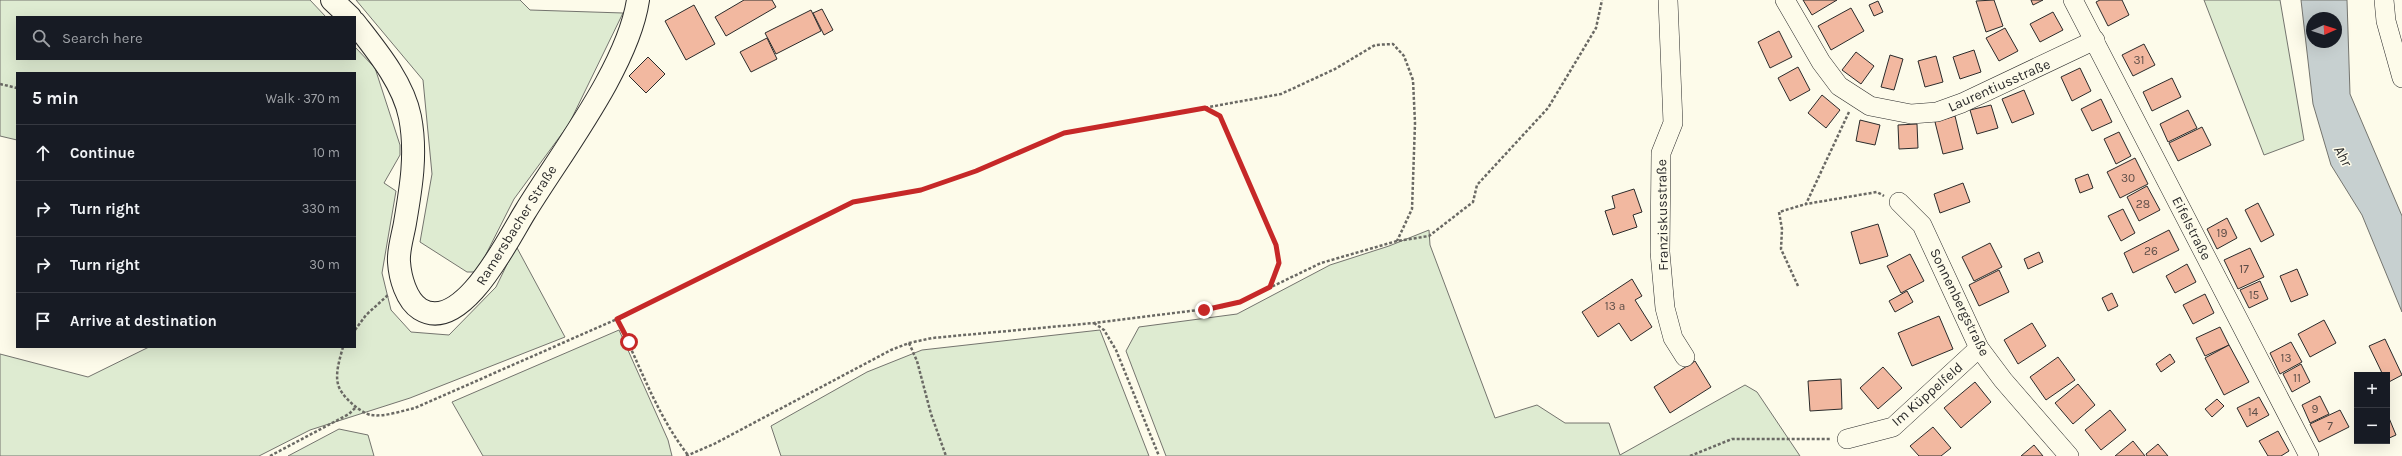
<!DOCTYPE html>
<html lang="en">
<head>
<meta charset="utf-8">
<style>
	:root { --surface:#171b24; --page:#20242c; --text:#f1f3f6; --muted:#9ea1a6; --line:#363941 }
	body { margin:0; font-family:Karla,sans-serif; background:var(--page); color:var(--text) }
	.controls { position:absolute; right:12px; bottom:12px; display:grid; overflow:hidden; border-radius:0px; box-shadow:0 4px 16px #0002 }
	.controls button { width:36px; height:36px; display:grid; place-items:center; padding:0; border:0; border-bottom:1px solid var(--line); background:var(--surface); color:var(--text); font:20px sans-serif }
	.compass { position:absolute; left:2306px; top:12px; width:36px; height:36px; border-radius:50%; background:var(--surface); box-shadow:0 4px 16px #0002; rotate:87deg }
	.stop { position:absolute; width:12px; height:12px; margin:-9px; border:3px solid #c62828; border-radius:50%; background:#fff }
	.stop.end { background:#c62828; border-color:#fff; box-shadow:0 1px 4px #0008 }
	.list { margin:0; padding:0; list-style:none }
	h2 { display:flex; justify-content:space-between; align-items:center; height:52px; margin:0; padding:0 16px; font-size:17px }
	h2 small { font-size:13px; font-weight:400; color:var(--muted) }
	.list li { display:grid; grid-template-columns:26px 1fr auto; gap:12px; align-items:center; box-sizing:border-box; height:56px; padding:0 16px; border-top:1px solid var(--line) }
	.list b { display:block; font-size:15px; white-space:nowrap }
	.list em { font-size:13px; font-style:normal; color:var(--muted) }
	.icon { flex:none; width:22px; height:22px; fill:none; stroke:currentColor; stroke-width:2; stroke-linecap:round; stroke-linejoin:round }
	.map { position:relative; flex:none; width:2402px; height:456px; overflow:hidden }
	.search { position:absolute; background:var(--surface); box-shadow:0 4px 16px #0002; left:16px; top:16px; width:340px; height:44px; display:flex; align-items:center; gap:10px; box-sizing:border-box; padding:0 14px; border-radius:0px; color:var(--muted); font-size:15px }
	.panel { position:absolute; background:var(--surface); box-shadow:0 4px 16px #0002; left:16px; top:72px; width:340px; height:276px; border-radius:0px }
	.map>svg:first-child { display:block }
	.green { fill:#deebd1; stroke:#74746e }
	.water { fill:#c7d0d0; stroke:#74746e; fill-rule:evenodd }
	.building { fill:#f2b8a0; stroke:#2b2b2b }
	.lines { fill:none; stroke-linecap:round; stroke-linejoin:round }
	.minor-casing { stroke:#2b2b2b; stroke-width:20 }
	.major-casing { stroke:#2b2b2b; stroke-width:24 }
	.path { stroke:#6a6964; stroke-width:2.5; stroke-dasharray:3 2; stroke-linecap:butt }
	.minor { stroke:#fdfbea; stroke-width:19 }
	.major { stroke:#fdfbea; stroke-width:22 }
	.route { stroke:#c62828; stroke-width:5 }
	.labels { text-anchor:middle; stroke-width:3; stroke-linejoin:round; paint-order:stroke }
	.number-label { font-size:12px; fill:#5d4e48 }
	.street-label { font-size:14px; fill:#2b2b2b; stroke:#fdfbea }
	.water-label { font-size:15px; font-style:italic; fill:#2b2b2b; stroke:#fdfbea }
</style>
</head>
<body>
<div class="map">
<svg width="2402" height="456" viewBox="0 0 2402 456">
	<rect width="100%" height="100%" fill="#fdfbea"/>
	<g class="green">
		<path d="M0 0H310L326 17H17V59H355V47L375 68 400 145V155L384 183 396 191 382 273 391 310 411 332 449 335 496 287 516 246 565 337 410 398 310 430 259 456H0V354L88 377 149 347H355V73H17V140L0 136Z"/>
		<path d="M356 0H520L530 10 623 13 569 124 514 199 477 272H467L420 242 432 174 423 80Z"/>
		<path d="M2204 0H2280L2304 140 2264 155Z"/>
		<path d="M1429 230 1430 245 1495 418 1537 405 1565 423H1609L1620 455 1745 385 1757 392 1800 456H1166L1126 351 1139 327 1237 314 1330 265 1389 246Z"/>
		<path d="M619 330 668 440 672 456H483L452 402Z"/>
		<path d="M1100 330 1149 456H781L771 426 867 372 922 350Z"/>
		<path d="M339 429 368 435 374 456H288Z"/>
	</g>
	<path class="water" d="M2301 0H2347L2350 94 2402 216V312L2362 215 2331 165 2313 104ZM2312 18H2336V42H2312Z"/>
	<g class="building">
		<path d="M744 0H772L776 7 726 36 715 17Z"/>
		<path d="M1803 0H1837L1812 15Z"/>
		<path d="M1994 0 2003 26 1986 32 1976 1Z"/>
		<path d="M2031 0H2043L2033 5Z"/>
		<path d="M2100 0H2122L2129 15 2108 26 2096 2Z"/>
		<path d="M1878 1 1883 12 1874 16 1869 5Z"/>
		<path d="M694 5 715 44 686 60 665 21Z"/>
		<path d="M1851 8 1864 31 1831 50 1818 26Z"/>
		<path d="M822 9 833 30 824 35 813 13Z"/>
		<path d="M811 10 821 31 776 54 765 33Z"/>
		<path d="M2053 12 2063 30 2040 42 2030 24Z"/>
		<path d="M2005 28 2018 51 1999 61 1986 38Z"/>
		<path d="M1779 31 1792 57 1770 68 1758 42Z"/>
		<path d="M767 38 777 59 751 72 740 52Z"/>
		<path d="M2144 44 2155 65 2133 76 2122 55Z"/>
		<path d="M1974 50 1981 72 1960 79 1953 57Z"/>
		<path d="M1856 52 1874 66 1861 84 1842 70Z"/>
		<path d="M1890 55 1903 59 1894 90 1881 87Z"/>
		<path d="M1936 56 1943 82 1925 87 1918 61Z"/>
		<path d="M648 57 665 74 646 93 629 76Z"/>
		<path d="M1798 67 1810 90 1790 101 1778 78Z"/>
		<path d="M2080 68 2091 91 2072 101 2061 77Z"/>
		<path d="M2172 78 2181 97 2152 111 2143 92Z"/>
		<path d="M2024 90 2034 114 2012 123 2002 99Z"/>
		<path d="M1822 95 1840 110 1826 128 1808 113Z"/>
		<path d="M2101 99 2112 122 2092 131 2081 109Z"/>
		<path d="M1991 105 1998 128 1977 134 1970 110Z"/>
		<path d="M2188 110 2197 128 2168 142 2160 124Z"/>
		<path d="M1955 116 1963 149 1943 154 1935 122Z"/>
		<path d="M1860 120 1880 125 1875 145 1856 141Z"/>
		<path d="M1917 124 1918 148 1899 149 1898 125Z"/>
		<path d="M2202 127 2211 145 2178 161 2169 143Z"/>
		<path d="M2119 132 2131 156 2116 164 2104 139Z"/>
		<path d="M2135 158 2148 184 2120 198 2107 172Z"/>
		<path d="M2088 174 2093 188 2080 193 2075 179Z"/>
		<path d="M1963 183 1970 202 1940 213 1934 194Z"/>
		<path d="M2147 186 2160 210 2139 221 2127 197Z"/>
		<path d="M1634 189 1642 212 1633 215 1637 227 1613 235 1605 211 1615 208 1612 196Z"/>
		<path d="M2258 203 2274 235 2261 242 2245 210Z"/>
		<path d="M2123 209 2135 233 2121 241 2108 216Z"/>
		<path d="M2227 218 2237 238 2217 249 2207 229Z"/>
		<path d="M1878 224 1888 256 1860 264 1851 232Z"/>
		<path d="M2169 230 2179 250 2133 273 2124 253Z"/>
		<path d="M1990 243 2002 267 1974 281 1962 257Z"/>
		<path d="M2250 248 2264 277 2238 289 2224 260Z"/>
		<path d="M2039 252 2043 262 2028 269 2024 259Z"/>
		<path d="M1910 254 1924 281 1901 293 1887 266Z"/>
		<path d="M2187 264 2196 282 2175 293 2166 276Z"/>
		<path d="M2297 269 2308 295 2291 302 2280 276Z"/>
		<path d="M1999 270 2009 292 1979 306 1969 285Z"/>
		<path d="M1632 279 1642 296 1635 300 1652 327 1631 341 1619 323 1598 337 1582 312Z"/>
		<path d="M2260 281 2268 299 2249 308 2240 290Z"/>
		<path d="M1907 291 1913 302 1895 312 1889 301Z"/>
		<path d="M2112 293 2118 306 2108 311 2102 298Z"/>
		<path d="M2205 294 2214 313 2193 324 2183 305Z"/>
		<path d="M1939 316 1953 349 1912 366 1898 333Z"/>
		<path d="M2324 320 2336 343 2310 357 2298 334Z"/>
		<path d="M2032 323 2046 346 2018 364 2004 340Z"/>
		<path d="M2220 327 2229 345 2205 356 2196 338Z"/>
		<path d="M2385 339 2402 375 2387 383V375H2383L2369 346Z"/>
		<path d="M2291 342 2302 362 2280 374 2270 353Z"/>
		<path d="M2229 345 2249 382 2224 395 2205 358Z"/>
		<path d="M2170 354 2175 362 2161 372 2156 364Z"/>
		<path d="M2058 357 2075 380 2046 400 2030 377Z"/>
		<path d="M1695 361 1711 387 1670 413 1654 387Z"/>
		<path d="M2301 364 2310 382 2292 392 2283 374Z"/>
		<path d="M1883 367 1902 388 1878 409 1860 388Z"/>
		<path d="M1841 379 1842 409 1810 411 1808 381Z"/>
		<path d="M1975 382 1991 402 1961 428 1944 408Z"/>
		<path d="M2078 384 2095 405 2073 424 2055 403Z"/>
		<path d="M2320 396 2329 414 2310 423 2302 405Z"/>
		<path d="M2259 397 2269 415 2247 427 2237 408Z"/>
		<path d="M2217 399 2224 406 2212 417 2205 409Z"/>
		<path d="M2110 410 2126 430 2101 450 2085 430Z"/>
		<path d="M2340 410 2349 427 2319 442 2310 424Z"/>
		<path d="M2389 418 2396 435 2387 439V419Z"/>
		<path d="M1933 427 1951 448 1941 456H1919L1910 446Z"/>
		<path d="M2278 431 2289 451 2281 456H2268L2259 441Z"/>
		<path d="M2133 441 2145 456H2115Z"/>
		<path d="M2158 444 2168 456H2147L2146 454Z"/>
		<path d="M2034 445 2043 456H2021Z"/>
	</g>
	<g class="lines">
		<defs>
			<g id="minor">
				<path d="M1668 0 1673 123 1661 153 1660 252 1665 308 1673 338 1685 357"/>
				<path d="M1785 0 1821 62 1839 86 1870 106 1911 114 1937 112 1962 103 2095 40"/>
				<path d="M2073 0 2309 456"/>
				<path d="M2384 0 2386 21 2402 78"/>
				<path d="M1899 202 1922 225 1979 348 2003 380 2069 456"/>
				<path d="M1847 439 1893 427 1979 348"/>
			</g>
			<g id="major">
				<path d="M332 0 350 17"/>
				<path d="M355 23C376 50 403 82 410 117 417 153 411 188 405 223 403 235 398 250 399 262 400 277 406 300 420 309 462 335 508 239 525 212 561 153 628 67 638 0"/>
			</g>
		</defs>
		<use href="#minor" class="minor-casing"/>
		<use href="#major" class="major-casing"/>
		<g class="path">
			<path d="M0 84 17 88"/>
			<path d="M1206 108 1220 116 1276 245 1279 263 1270 287"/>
			<path d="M1849 112 1806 204 1877 192 1884 196"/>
			<path d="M1798 286 1781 249 1782 229 1779 212 1806 204"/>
			<path d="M617 319C640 365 656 414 688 455"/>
			<path d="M1094 323 1104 330 1116 350 1159 456"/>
			<path d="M355 330 366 315 388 295"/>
			<path d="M909 343 917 361 931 414 946 456"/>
			<path d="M343 347C340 358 335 373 338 384 340 395 360 413 371 415 385 417 401 411 415 408L617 319 853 202 921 190 976 171 1065 133 1281 94 1335 69 1375 45 1393 44 1404 56 1413 80 1415 123 1412 209 1397 241"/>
			<path d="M270 456 349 414 355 408"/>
			<path d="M686 456 714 444 891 350 909 343 932 338 1094 323 1222 307 1240 302 1321 263 1397 241 1429 236 1473 202 1477 185 1548 108 1596 28 1602 0"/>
			<path d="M1690 456 1732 439H1831"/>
		</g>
		<use href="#minor" class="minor"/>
		<use href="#major" class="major"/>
	</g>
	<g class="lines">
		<path class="route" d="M629 342 617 319 853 202 921 190 976 171 1064 133 1205 108 1220 116 1276 245 1279 263 1270 287 1240 302 1204 310"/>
	</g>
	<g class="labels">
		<g class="number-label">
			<text x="2139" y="64">31</text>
			<text x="2128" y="182">30</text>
			<text x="2143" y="208">28</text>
			<text x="2222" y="237">19</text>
			<text x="2151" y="255">26</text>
			<text x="2244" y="273">17</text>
			<text x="2254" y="299">15</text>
			<text x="1615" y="310">13 a</text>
			<text x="2286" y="362">13</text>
			<text x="2297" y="382">11</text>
			<text x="2315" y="413">9</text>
			<text x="2253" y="416">14</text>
			<text x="2330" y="430">7</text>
		</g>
		<g class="street-label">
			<text transform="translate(1999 85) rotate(-24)" y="5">Laurentiusstraße</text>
			<text transform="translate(1662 215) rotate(-91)" y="5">Franziskusstraße</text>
			<text transform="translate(516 225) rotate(-58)" y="5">Ramersbacher Straße</text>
			<text transform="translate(2192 228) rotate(63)" y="5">Eifelstraße</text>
			<text transform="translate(1960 302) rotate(64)" y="5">Sonnenbergstraße</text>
			<text transform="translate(1927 394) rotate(-41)" y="5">Im Küppelfeld</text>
		</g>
		<g class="water-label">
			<text transform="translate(2343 156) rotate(61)" y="5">Ahr</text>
		</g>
	</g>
</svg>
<div class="controls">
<button>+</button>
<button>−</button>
</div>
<svg class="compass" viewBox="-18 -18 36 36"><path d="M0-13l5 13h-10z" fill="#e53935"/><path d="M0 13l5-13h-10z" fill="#9ea1a6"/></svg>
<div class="stop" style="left:629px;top:342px"></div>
<div class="stop end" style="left:1204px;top:310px"></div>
<div class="search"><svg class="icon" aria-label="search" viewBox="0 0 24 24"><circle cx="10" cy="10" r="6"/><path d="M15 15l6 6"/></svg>Search here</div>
<section class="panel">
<h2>5 min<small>Walk · 370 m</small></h2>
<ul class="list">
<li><svg class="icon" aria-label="ahead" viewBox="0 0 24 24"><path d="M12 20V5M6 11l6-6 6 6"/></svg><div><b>Continue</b></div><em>10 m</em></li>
<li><svg class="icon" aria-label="right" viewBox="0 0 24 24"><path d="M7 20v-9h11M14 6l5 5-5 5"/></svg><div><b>Turn right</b></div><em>330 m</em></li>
<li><svg class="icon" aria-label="right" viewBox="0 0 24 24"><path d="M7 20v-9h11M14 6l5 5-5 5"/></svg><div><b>Turn right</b></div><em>30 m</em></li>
<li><svg class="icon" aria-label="arrive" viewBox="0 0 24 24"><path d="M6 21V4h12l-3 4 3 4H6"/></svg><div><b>Arrive at destination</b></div></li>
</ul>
</section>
</div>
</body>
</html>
